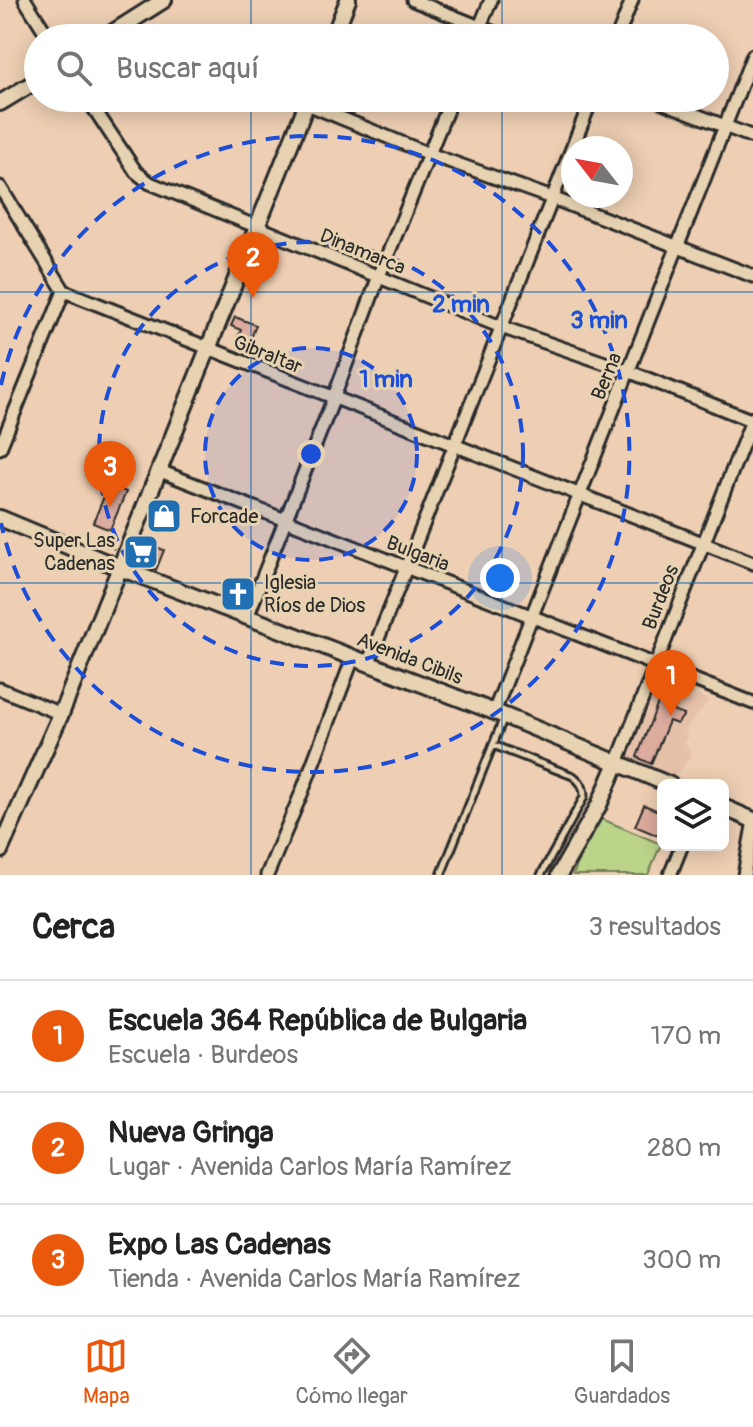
<!DOCTYPE html>
<html lang="es">
<head>
<meta charset="utf-8">
<style>
	:root { --surface:#fff; --page:#f2f2f2; --text:#222; --muted:#767676; --line:#e0e0e0; --accent:#ea580c }
	body { margin:0; font-family:Pangolin,sans-serif; background:var(--page); color:var(--text) }
	.controls { position:absolute; right:24px; bottom:24px; display:grid; overflow:hidden; border-radius:12px; box-shadow:0 4px 20px #0003 }
	.controls button { width:72px; height:72px; display:grid; place-items:center; padding:0; border:0; border-bottom:2px solid var(--line); background:var(--surface); color:var(--text); font:40px sans-serif }
	.compass { position:absolute; left:561px; top:136px; width:72px; height:72px; border-radius:50%; background:var(--surface); box-shadow:0 4px 20px #0003; rotate:301deg }
	.you { position:absolute; left:500px; top:578px; width:28px; height:28px; margin:-20px; border:6px solid #fff; border-radius:50%; background:#1a73e8; box-shadow:0 0 0 12px #1a73e833 }
	.badge { display:grid; place-items:center; width:52px; height:52px; border-radius:50%; background:var(--accent); color:#fff; font-size:26px; font-weight:700 }
	.pin { position:absolute; translate:-50% -66px; filter:drop-shadow(0 2px 4px #0008) }
	.pin::after { content:''; position:absolute; top:42px; width:28px; height:24px; background:inherit; clip-path:polygon(0 0,100% 0,50% 100%) }
	.list { margin:0; padding:0; list-style:none }
	h2 { display:flex; justify-content:space-between; align-items:center; height:104px; margin:0; padding:0 32px; font-size:34px }
	h2 small { font-size:26px; font-weight:400; color:var(--muted) }
	.list li { display:grid; grid-template-columns:52px 1fr auto; gap:24px; align-items:center; box-sizing:border-box; height:112px; padding:0 32px; border-top:2px solid var(--line) }
	.list b { display:block; font-size:30px; white-space:nowrap }
	.list p { margin:0; font-size:26px; white-space:nowrap; color:var(--muted) }
	.list em { font-size:26px; font-style:normal; color:var(--muted) }
	.icon { flex:none; width:44px; height:44px; fill:none; stroke:currentColor; stroke-width:2; stroke-linecap:round; stroke-linejoin:round }
	.map { position:relative; flex:none; width:753px; height:875px; overflow:hidden }
	.search { position:absolute; background:var(--surface); box-shadow:0 4px 20px #0003; left:24px; right:24px; top:24px; height:88px; display:flex; align-items:center; gap:20px; box-sizing:border-box; padding:0 28px; border-radius:44px; color:var(--muted); font-size:30px }
	.sheet { height:440px; background:var(--surface) }
	nav { display:flex; justify-content:space-around; align-items:center; box-sizing:border-box; height:112px; border-top:2px solid var(--line); background:var(--surface); font-size:22px; color:var(--muted) }
	nav a { display:grid; justify-items:center; gap:4px }
	nav .on { color:var(--accent) }
	.map>svg:first-child { display:block }
	.built { fill:#e5c1aa }
	.garden { fill:#bbd48a; stroke:#73805a; stroke-width:2 }
	.building { fill:#dcac9e; stroke:#2b2b2b; stroke-width:2 }
	.lines { fill:none; stroke-linecap:round; stroke-linejoin:round }
	.lane-casing { stroke:#2b2b2b; stroke-width:11 }
	.street-casing { stroke:#2b2b2b; stroke-width:17 }
	.secondary-casing { stroke:#2b2b2b; stroke-width:20 }
	.path { stroke:#2b2b2b; stroke-width:2; stroke-dasharray:2 6; stroke-linecap:butt }
	.lane { stroke:#e7d3b2; stroke-width:5 }
	.street { stroke:#e7d3b2; stroke-width:11 }
	.secondary { stroke:#e7d3b2; stroke-width:14 }
	.grid { fill:none; stroke:#1f6fb2; stroke-width:2; stroke-opacity:0.55 }
	.ring { fill:none; stroke:#1d4ed8; stroke-width:4; stroke-dasharray:14 10 }
	.labels { text-anchor:middle; stroke-width:6; stroke-linejoin:round; paint-order:stroke }
	.street-label { font-size:20px; fill:#2b2b2b; stroke:#e7d3b2 }
	.poi-label { font-size:20px; fill:#2b2b2b; stroke:#e7d3b2; text-anchor:start }
	.centre { fill:#1d4ed8; stroke:#e7d3b2; stroke-width:4 }
	.ring-label { font-size:24px; text-anchor:middle; font-weight:bold; fill:#1d4ed8; stroke:#e7d3b2; stroke-width:6; stroke-linejoin:round; paint-order:stroke }
</style>
</head>
<body>
<div class="map">
<svg width="753" height="875" viewBox="0 0 753 875">
	<rect width="100%" height="100%" fill="#eecfb3"/>
	<filter id="ink" filterUnits="userSpaceOnUse"><feTurbulence type="fractalNoise" baseFrequency=".0125" numOctaves="2"/><feDisplacementMap in="SourceGraphic" scale="16" xChannelSelector="R" yChannelSelector="G"/><feConvolveMatrix kernelMatrix="1 2 1 2 8 2 1 2 1" color-interpolation-filters="sRGB"/></filter>
	<g filter="url(#ink)">
		<path class="built" d="M663 682 681 689 680 692 693 701 698 695 709 700 685 730 688 738 684 740 691 755 674 778 629 759 658 684 662 686Z"/>
		<path class="garden" d="M597 817 661 844 648 875H573Z"/>
		<g class="building">
			<path d="M235 317 256 325 250 341 238 337 241 330 231 326Z"/>
			<path d="M117 488 126 492 110 530 93 523 105 494 114 497Z"/>
			<path d="M156 507 176 514 171 526 152 518Z"/>
			<path d="M146 543 164 550 156 570 138 563Z"/>
			<path d="M234 584 248 590 242 604 228 598Z"/>
			<path d="M665 688 679 696 673 711 684 715 677 724 669 721 651 764 637 757 663 690Z"/>
			<path d="M644 805 663 813 661 837 635 826Z"/>
		</g>
		<g class="lines">
			<defs>
				<g id="lane">
					<path d="M493 745 573 776C581 782 584 787 584 797L541 875"/>
					<path d="M441 875 504 717"/>
				</g>
				<g id="street">
					<path d="M25 0 49 38"/>
					<path d="M413 0 507 38"/>
					<path d="M475 38 491 0"/>
					<path d="M617 38 632 0"/>
					<path d="M87 98 136 172 150 183 501 327 628 371 753 421"/>
					<path d="M652 98 753 137"/>
					<path d="M307 104 429 154 552 198 753 276"/>
					<path d="M0 187 64 291 753 563"/>
					<path d="M0 448 64 291"/>
					<path d="M160 471 753 703"/>
					<path d="M247 617 331 405 379 276 452 98"/>
					<path d="M368 664 592 98"/>
					<path d="M0 689 61 714"/>
					<path d="M494 712 753 55"/>
					<path d="M617 763 753 418"/>
					<path d="M267 875 302 792 353 658"/>
					<path d="M670 875 682 845"/>
					<path d="M744 875 753 826"/>
				</g>
				<g id="secondary">
					<path d="M104 38 164 0"/>
					<path d="M333 38 348 0"/>
					<path d="M0 103 38 80"/>
					<path d="M0 518 120 568 505 716 670 785"/>
					<path d="M723 807 753 820"/>
					<path d="M0 851 61 714 309 98"/>
					<path d="M559 875 599 805 617 763"/>
				</g>
			</defs>
			<use href="#lane" class="lane-casing"/>
			<use href="#street" class="street-casing"/>
			<use href="#secondary" class="secondary-casing"/>
			<path class="path" d="M90 542 101 544 114 549"/>
			<use href="#lane" class="lane"/>
			<use href="#street" class="street"/>
			<use href="#secondary" class="secondary"/>
		</g>
	</g>
	<path class="grid" d="M251 0V38M502 0V38M251 98V875M502 98V875M0 292H753M0 583H753"/>
	<circle cx="311" cy="454" r="106" fill="#1d4ed8" fill-opacity=".12"/>
	<g class="ring">
		<circle cx="311" cy="454" r="106"/>
		<circle cx="311" cy="454" r="212"/>
		<path d="M1 385A318 318 0 1 1 1 523"/>
	</g>
	<defs>
		<symbol id="shop-square" viewBox="-11 -11 22 22"><rect x="-9" y="-9" width="18" height="18" rx="4" fill="#1f6fb2" stroke="#e7d3b2"/><path d="M-5-2.5h2.3a2.7 3.5 0 0 1 5.4 0H5L5.5 6h-11ZM-1.5-2.5h3a1.5 2.3 0 0 0-3 0Z" fill="#fff"/></symbol>
		<symbol id="supermarket-square" viewBox="-11 -11 22 22"><rect x="-9" y="-9" width="18" height="18" rx="4" fill="#1f6fb2" stroke="#e7d3b2"/><path d="M-6-5.5h2.5l.6 2H6L4.5 2H-2.5L-4.4-4H-6ZM-1.5 3.2a1.3 1.3 0 1 0 .1 0ZM3 3.2a1.3 1.3 0 1 0 .1 0Z" fill="#fff"/></symbol>
		<symbol id="church-square" viewBox="-11 -11 22 22"><rect x="-9" y="-9" width="18" height="18" rx="4" fill="#1f6fb2" stroke="#e7d3b2"/><path d="M-1.2-6h2.4v3.5h3.3v2.4h-3.3V6h-2.4V-.1h-3.3v-2.4h3.3Z" fill="#fff"/></symbol>
	</defs>
	<g fill-rule="evenodd">
		<use href="#shop-square" x="144" y="496" width="40" height="40"/>
		<use href="#supermarket-square" x="121" y="532" width="40" height="40"/>
		<use href="#church-square" x="218" y="574" width="40" height="40"/>
	</g>
	<g class="labels">
		<g class="street-label">
			<text transform="translate(363 251) rotate(22)" y="7">Dinamarca</text>
			<text transform="translate(268 354) rotate(22)" y="7">Gibraltar</text>
			<text transform="translate(606 376) rotate(-68)" y="7">Berna</text>
			<text transform="translate(418 553) rotate(21)" y="7">Bulgaria</text>
			<text transform="translate(660 597) rotate(-69)" y="7">Burdeos</text>
			<text transform="translate(410 658) rotate(21)" y="7">Avenida Cibils</text>
		</g>
		<g class="poi-label">
			<text x="190" y="523">Forcade</text>
			<text x="115" y="547" text-anchor="end">Super Las<tspan x="115" dy="23">Cadenas</tspan></text>
			<text x="264" y="589">Iglesia<tspan x="264" dy="23">Ríos de Dios</tspan></text>
		</g>
	</g>
	<circle cx="311" cy="454" r="12" class="centre"/>
	<g class="ring-label">
		<text x="461" y="312">2 min</text>
		<text x="599" y="328">3 min</text>
		<text x="386" y="387">1 min</text>
	</g>
</svg>
<div class="controls">
<button><svg class="icon" aria-label="layers" viewBox="0 0 24 24"><path d="M12 4l9 5-9 5-9-5zM3 14l9 5 9-5"/></svg></button>
</div>
<svg class="compass" viewBox="-18 -18 36 36"><path d="M0-13l5 13h-10z" fill="#e53935"/><path d="M0 13l5-13h-10z" fill="#767676"/></svg>
<div class="you"></div>
<div class="pin badge" style="left:671px;top:716px">1</div>
<div class="pin badge" style="left:253px;top:298px">2</div>
<div class="pin badge" style="left:110px;top:507px">3</div>
<div class="search"><svg class="icon" aria-label="search" viewBox="0 0 24 24"><circle cx="10" cy="10" r="6"/><path d="M15 15l6 6"/></svg>Buscar aquí</div>
</div>
<section class="sheet">
<h2>Cerca<small>3 resultados</small></h2>
<ul class="list">
<li><span class="badge">1</span><div><b>Escuela 364 República de Bulgaria</b><p>Escuela · Burdeos</p></div><em>170 m</em></li>
<li><span class="badge">2</span><div><b>Nueva Gringa</b><p>Lugar · Avenida Carlos María Ramírez</p></div><em>280 m</em></li>
<li><span class="badge">3</span><div><b>Expo Las Cadenas</b><p>Tienda · Avenida Carlos María Ramírez</p></div><em>300 m</em></li>
</ul>
</section>
<nav>
<a class="on"><svg class="icon" aria-label="map" viewBox="0 0 24 24"><path d="M3 6l6-2 6 2 6-2v14l-6 2-6-2-6 2zM9 4v14M15 6v14"/></svg>Mapa</a>
<a><svg class="icon" aria-label="directions" viewBox="0 0 24 24"><path d="M12 3l9 9-9 9-9-9zM9 14v-3h6M13 9l2 2-2 2"/></svg>Cómo llegar</a>
<a><svg class="icon" aria-label="saved" viewBox="0 0 24 24"><path d="M7 4h10v16l-5-4-5 4z"/></svg>Guardados</a>
</nav>
</body>
</html>
